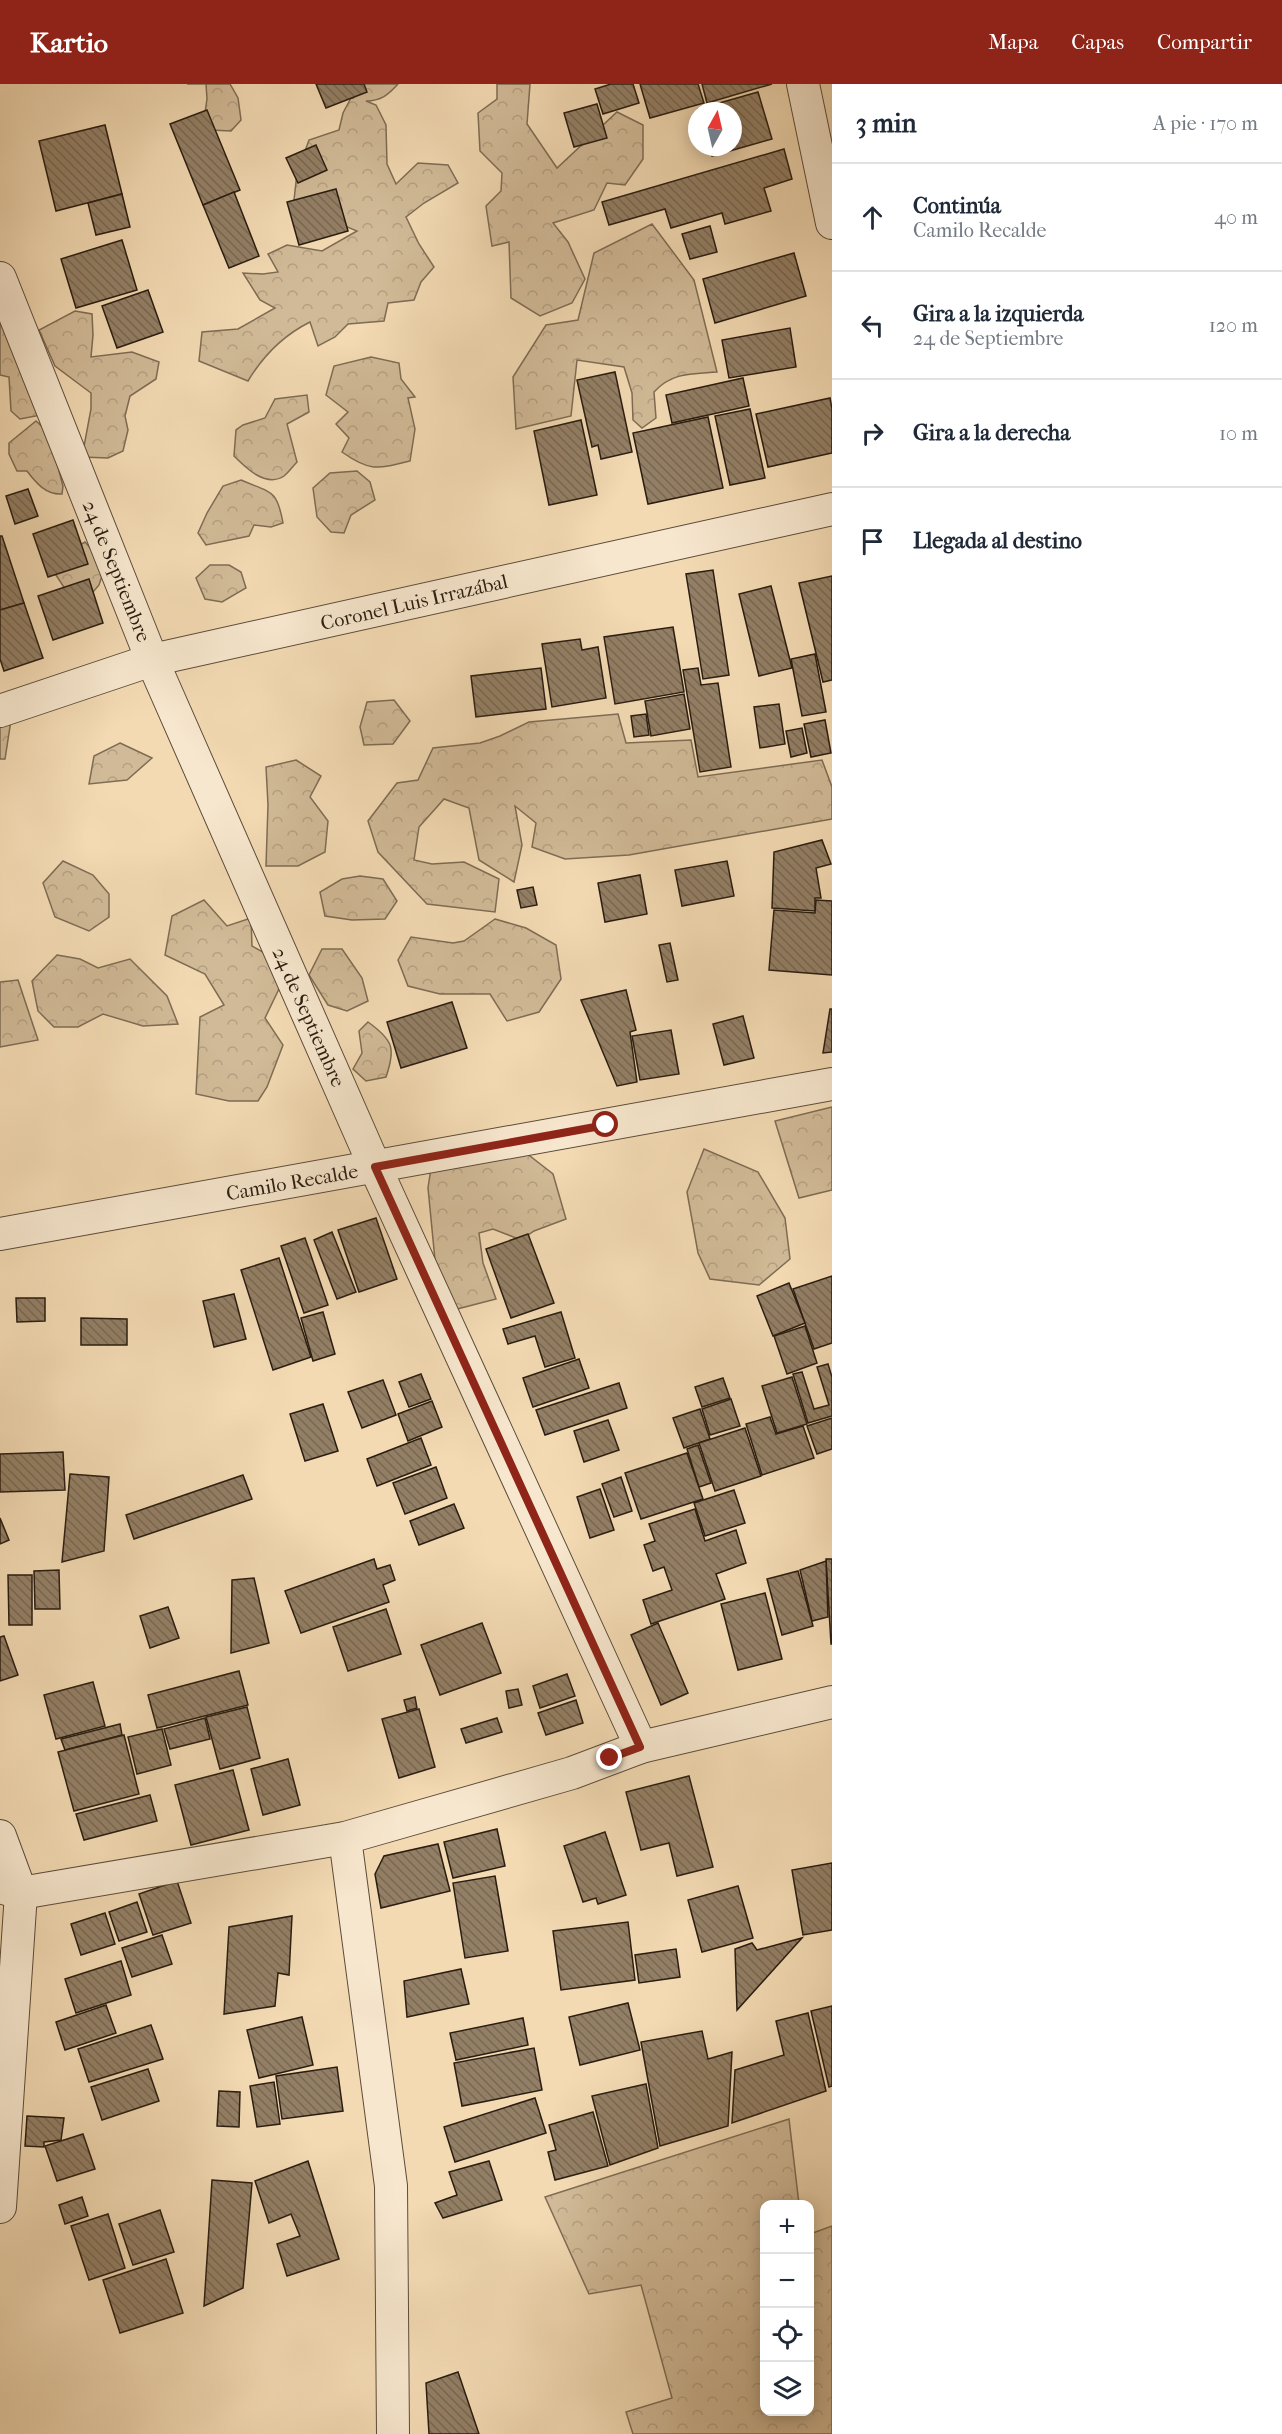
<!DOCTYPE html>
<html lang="es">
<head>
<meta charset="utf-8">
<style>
	:root { --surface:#fff; --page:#f6f6f7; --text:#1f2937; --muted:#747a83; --line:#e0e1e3; --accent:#8f2418 }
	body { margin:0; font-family:"IM FELL French Canon",serif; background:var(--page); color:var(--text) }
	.controls { position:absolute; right:18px; bottom:18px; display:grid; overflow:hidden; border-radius:12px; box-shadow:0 3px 15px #0003 }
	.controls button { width:54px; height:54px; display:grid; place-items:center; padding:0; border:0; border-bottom:2px solid var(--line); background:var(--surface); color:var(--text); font:30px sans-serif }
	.compass { position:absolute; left:688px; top:18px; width:54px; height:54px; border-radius:50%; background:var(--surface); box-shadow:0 3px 15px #0003; rotate:8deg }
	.stop { position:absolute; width:18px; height:18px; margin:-14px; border:4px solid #8f2418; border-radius:50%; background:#fff }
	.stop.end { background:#8f2418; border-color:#fff; box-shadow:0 2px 6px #0008 }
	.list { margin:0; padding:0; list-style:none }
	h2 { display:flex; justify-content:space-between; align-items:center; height:78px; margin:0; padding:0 24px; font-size:26px }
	h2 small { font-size:20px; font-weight:400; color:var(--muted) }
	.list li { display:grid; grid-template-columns:39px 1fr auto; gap:18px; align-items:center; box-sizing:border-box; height:108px; padding:0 24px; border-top:2px solid var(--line) }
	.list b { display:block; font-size:22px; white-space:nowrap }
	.list p { margin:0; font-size:20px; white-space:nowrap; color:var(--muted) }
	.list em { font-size:20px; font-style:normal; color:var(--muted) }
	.icon { flex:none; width:33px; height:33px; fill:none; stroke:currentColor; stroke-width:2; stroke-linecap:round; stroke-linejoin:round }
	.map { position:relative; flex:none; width:832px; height:2350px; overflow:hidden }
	header { display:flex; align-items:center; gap:36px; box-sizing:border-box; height:84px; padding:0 30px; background:var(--accent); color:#fff }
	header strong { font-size:28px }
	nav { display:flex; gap:33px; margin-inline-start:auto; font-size:21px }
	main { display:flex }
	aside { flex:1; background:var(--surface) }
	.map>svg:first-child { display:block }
	.forest { fill:url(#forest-crowns); stroke:#7e6c54; stroke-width:1.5 }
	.building { fill:url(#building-back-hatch); stroke:#2a1d11; stroke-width:1.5 }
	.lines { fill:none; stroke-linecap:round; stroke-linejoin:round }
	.minor-casing { stroke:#5c4c3a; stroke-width:34 }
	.minor { stroke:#f7e7ce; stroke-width:32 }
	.route { stroke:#8f2418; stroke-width:8 }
	.labels { text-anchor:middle; stroke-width:4.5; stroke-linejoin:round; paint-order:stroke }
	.street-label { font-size:20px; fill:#2a1d11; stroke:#f7e7ce }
</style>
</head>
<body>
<header>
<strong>Kartio</strong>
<nav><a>Mapa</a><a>Capas</a><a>Compartir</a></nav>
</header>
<main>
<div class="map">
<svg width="832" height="2350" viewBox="0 0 832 2350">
	<defs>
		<pattern id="forest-crowns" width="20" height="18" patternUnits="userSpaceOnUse" patternTransform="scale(1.5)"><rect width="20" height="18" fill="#d1ba97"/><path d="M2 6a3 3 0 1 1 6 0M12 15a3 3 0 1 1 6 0" fill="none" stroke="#b49f81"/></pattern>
		<pattern id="building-back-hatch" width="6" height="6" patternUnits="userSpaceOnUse" patternTransform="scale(1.5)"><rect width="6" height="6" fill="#937f65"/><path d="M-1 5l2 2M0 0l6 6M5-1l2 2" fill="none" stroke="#786752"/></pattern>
	</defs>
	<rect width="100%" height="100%" fill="#f3dab3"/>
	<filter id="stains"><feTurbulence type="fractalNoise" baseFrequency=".00333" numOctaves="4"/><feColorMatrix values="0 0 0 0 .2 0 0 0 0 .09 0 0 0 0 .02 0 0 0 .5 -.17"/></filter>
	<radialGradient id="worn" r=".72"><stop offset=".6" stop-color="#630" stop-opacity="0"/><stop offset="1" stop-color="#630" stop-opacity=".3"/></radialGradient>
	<g class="forest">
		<path d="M187 0H230L238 14 241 36 231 47 211 46 204 35 207 15 206 0Z"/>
		<path d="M342 0H398C388 11 381 17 366 17L376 21 386 41 387 80 396 100 418 79 448 81 458 99 424 119 406 133 419 160 434 183 421 198 414 216 388 219 384 237 348 240 335 253 318 262 310 238C284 251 263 272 248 297L199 277 202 248 238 245 275 224 260 216 243 189 263 190 278 188 268 170 287 161 322 167 357 147 326 134 294 116 297 89 309 56 339 46 343 29 351 14H354L343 10Z"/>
		<path d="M497 0H530L527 40 557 84 617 28 643 41V75L625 101 607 99 594 126 553 139 568 158 585 195 572 219 540 232 511 214 509 158 492 162 486 122 501 107 502 89 480 67 478 29 497 15Z"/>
		<path d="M652 140 694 196 717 288C692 290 672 288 654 308L656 334 642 344 633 336 632 309 624 283 577 276 571 332 516 345 513 293 546 241 578 236 594 169Z"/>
		<path d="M75 227 92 230 93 251 91 273 132 268 159 278 156 295 130 312 125 332 128 346 123 367 108 374 82 373 91 325V309L55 282 39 246Z"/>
		<path d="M0 230 41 331 20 335 11 327 9 293 0 291Z"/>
		<path d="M371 273 399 279 401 295 415 313 408 314 415 345 410 377C378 385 370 388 342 368L349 354 336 340 348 328 326 311 334 282Z"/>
		<path d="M307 311 309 328 287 340 297 378C293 382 289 388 284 392 266 404 246 384 234 372L236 346 243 341 265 334 275 315Z"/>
		<path d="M36 337 49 349 63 402 62 410C46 411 36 399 27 387H17L9 370V359Z"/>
		<path d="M357 387 370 398 375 416 351 431 344 449 331 448 317 433 313 404 330 389Z"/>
		<path d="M241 396C271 409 277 405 283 439L271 443 254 441 249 452 206 461 198 449 207 429 223 402Z"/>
		<path d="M85 458 97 472 103 489 99 501 88 514 69 511 52 485 62 472Z"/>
		<path d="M210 481H229L241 488 246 504 222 518 205 515 196 494Z"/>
		<path d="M394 616 410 637 393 660 364 661 360 643 367 618Z"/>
		<path d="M618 630 626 659 691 656 698 693 822 676 832 703V735L629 771 565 775 532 763 536 739 515 722 522 761 514 798 479 776 469 724 444 715 419 743 414 776 432 780 464 778 499 795 495 828 427 820 378 768 368 737 397 699 418 696 433 664 480 659 500 652 529 638Z"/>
		<path d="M0 633 11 636 5 675H0Z"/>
		<path d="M120 659 152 674 127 696 89 700 94 672Z"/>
		<path d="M296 676 321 692 310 713 328 737 325 768 298 782H266L268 721 266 683Z"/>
		<path d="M63 777 93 791 109 810V833L89 847 55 833 43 799Z"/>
		<path d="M360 792 383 795 397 817 385 835 352 836 325 832 320 808 342 795Z"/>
		<path d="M204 816 227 842 251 834 252 862 286 881 278 907 265 934 283 961 267 1003 258 1017H229L196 1010 200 933 224 921 205 890 165 871 172 832Z"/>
		<path d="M495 835 526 844 556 861 561 895 539 928 507 937 490 910H440L408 902 398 876 411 853 453 859 464 857Z"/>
		<path d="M322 865H342L362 894 368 917 347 927 328 921 309 891Z"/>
		<path d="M57 871 80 875 98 884 130 875 167 912 178 940 143 942 103 930 78 943H54L38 927 32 897Z"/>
		<path d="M18 896 38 956 0 963V898Z"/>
		<path d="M368 938C393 956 396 964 386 993L366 997 353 985 362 969 359 947Z"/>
		<path d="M832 1023V1106L799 1114 775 1037Z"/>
		<path d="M512 1058 553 1090 566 1135 534 1147 521 1156 493 1145 479 1149 483 1179 496 1215 457 1225 435 1176 428 1104 431 1084Z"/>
		<path d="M704 1065 758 1088 785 1134 790 1175 759 1201 710 1195 698 1169 687 1108Z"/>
		<path d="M789 2035 799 2120H764V2328H810V2150L832 2142V2350H633L626 2328 672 2314 641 2201 589 2210 545 2113Z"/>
	</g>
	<g class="building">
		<path d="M316 0H364L367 8 326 24Z"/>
		<path d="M611 0H633L639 19 603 30 595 5Z"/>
		<path d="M640 0H698L704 19 650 34Z"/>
		<path d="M702 0H772L707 19Z"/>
		<path d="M758 8 772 55 712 72 709 63H733V27H698V25Z"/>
		<path d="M597 20 607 54 574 63 564 29Z"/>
		<path d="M207 26 240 106 203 121 170 40Z"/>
		<path d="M105 41 122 110 56 127 39 57Z"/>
		<path d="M316 61 327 86 298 99 286 74Z"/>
		<path d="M784 65 792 95 764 104 771 127 725 140 722 129 671 144 665 125 609 141 602 118Z"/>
		<path d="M336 105 348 147 299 161 287 118Z"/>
		<path d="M234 108 259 172 229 184 203 121Z"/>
		<path d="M122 110 130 143 96 151 88 119Z"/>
		<path d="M710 142 717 168 690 175 682 150Z"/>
		<path d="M122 156 137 206 76 224 61 175Z"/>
		<path d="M794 169 806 212 715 239 703 195Z"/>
		<path d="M148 206 163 248 117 264 102 222Z"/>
		<path d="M790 244 796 283 729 294 722 256Z"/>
		<path d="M615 288 632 368 601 375 598 361 592 363 577 296Z"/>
		<path d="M743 294 749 322 672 339 666 311Z"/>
		<path d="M830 314 832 325V369L768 383 756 330Z"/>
		<path d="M750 325 765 394 730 401 715 332Z"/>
		<path d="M708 333 723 404 648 420 633 349Z"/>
		<path d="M581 336 597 411 549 421 534 347Z"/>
		<path d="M28 405 38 432 15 440 6 412Z"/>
		<path d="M73 436 88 480 48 493 33 450Z"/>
		<path d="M0 452H2L24 519 0 526Z"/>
		<path d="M713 486 729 591 703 595 686 490Z"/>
		<path d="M832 492V596L823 598 799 499Z"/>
		<path d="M89 495 103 539 53 556 38 512Z"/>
		<path d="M771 502 792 584 759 592 739 510Z"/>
		<path d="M24 519 43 574 4 587 0 575V526Z"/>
		<path d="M673 543 684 608 615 620 604 553Z"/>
		<path d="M580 555 582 566 598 563 606 614 552 623 542 560Z"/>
		<path d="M815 570 826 628 802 632 791 575Z"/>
		<path d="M541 584 546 625 476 633 471 592Z"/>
		<path d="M698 584 701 601 718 599 731 683 700 688 683 586Z"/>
		<path d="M684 610 690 645 651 652 645 617Z"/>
		<path d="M779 620 785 660 760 664 754 623Z"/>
		<path d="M646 630 649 651 634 653 631 632Z"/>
		<path d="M825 636 831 669 811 673 804 640Z"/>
		<path d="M802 644 807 669 791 673 786 647Z"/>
		<path d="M822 756 831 780 816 784 821 814H815V827L772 824 774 768Z"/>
		<path d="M727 777 734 812 682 822 675 786Z"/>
		<path d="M640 791 647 830 605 838 598 799Z"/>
		<path d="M533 803 537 821 521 824 517 806Z"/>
		<path d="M816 816 832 817V891L769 886 774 826 815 829Z"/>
		<path d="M670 859 678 896 667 898 659 861Z"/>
		<path d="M626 906 636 946 630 948 637 998 617 1002 581 916Z"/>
		<path d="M452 918 467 964 401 984 387 938Z"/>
		<path d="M830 925H832V968L823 969Z"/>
		<path d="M743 932 754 974 724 981 713 940Z"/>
		<path d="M671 946 679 990 640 996 632 952Z"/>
		<path d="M376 1134 397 1195 359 1208 338 1146Z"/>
		<path d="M332 1148 356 1208 337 1215 314 1156Z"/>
		<path d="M528 1150 554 1219 511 1234 486 1165Z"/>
		<path d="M305 1154 328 1221 304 1229 281 1162Z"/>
		<path d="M279 1174 311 1273 273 1286 241 1186Z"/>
		<path d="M832 1192V1259L814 1265 793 1205Z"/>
		<path d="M789 1199 805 1239 773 1252 757 1212Z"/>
		<path d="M234 1210 246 1255 214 1263 203 1217Z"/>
		<path d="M16 1214H45V1237L17 1238Z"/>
		<path d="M323 1228 335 1270 313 1277 301 1234Z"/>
		<path d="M561 1228 575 1274 545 1283 535 1252 508 1260 503 1245Z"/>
		<path d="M81 1234 127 1235V1261H81Z"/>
		<path d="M805 1242 817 1279 787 1290 774 1252Z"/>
		<path d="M579 1275 589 1304 533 1323 523 1294Z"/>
		<path d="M828 1280 832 1293V1332L808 1339 793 1290 802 1288 814 1325 829 1321 817 1283Z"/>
		<path d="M421 1290 431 1315 409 1323 399 1298Z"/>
		<path d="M792 1293 807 1340 777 1349 762 1302Z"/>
		<path d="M723 1294 730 1314 702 1323 695 1303Z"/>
		<path d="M383 1296 396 1331 362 1344 348 1308Z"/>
		<path d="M619 1299 627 1324 545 1351 536 1326Z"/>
		<path d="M731 1315 740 1342 710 1351 702 1325Z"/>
		<path d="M432 1317 442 1343 408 1357 398 1330Z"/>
		<path d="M323 1320 338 1367 305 1377 290 1330Z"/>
		<path d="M700 1325 710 1355 684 1364 673 1334Z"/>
		<path d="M770 1333 776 1350 803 1342 814 1374 762 1391 746 1340Z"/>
		<path d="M832 1334V1365L817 1370 807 1342Z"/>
		<path d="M608 1336 619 1366 584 1378 574 1347Z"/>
		<path d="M745 1344 761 1392 715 1407 699 1359Z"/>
		<path d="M421 1354 431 1381 377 1402 367 1375Z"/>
		<path d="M698 1361 711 1399 699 1403 687 1365Z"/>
		<path d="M63 1368 65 1406 0 1408V1370Z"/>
		<path d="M687 1369 703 1415 641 1435 625 1389Z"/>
		<path d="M436 1383 447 1414 405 1430 393 1399Z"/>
		<path d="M70 1390 109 1393 104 1467 62 1478Z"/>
		<path d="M243 1391 252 1415 134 1455 126 1431Z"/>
		<path d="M621 1393 632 1427 614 1433 602 1400Z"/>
		<path d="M600 1405 614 1446 590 1454 577 1413Z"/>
		<path d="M734 1406 745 1439 705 1452 694 1419Z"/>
		<path d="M454 1420 464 1444 419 1461 410 1437Z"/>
		<path d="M695 1425 705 1457 736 1446 746 1479 716 1490 725 1515 651 1540 643 1516 672 1506 664 1483 653 1487 644 1461 655 1457 649 1440Z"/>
		<path d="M0 1434 9 1456 0 1460Z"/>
		<path d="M374 1475 377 1485 390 1481 395 1496 383 1501 389 1518 301 1549 285 1507Z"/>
		<path d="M826 1475H832V1560H831Z"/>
		<path d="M826 1477 828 1533 812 1537 800 1486Z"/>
		<path d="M59 1486 60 1525H35L34 1487Z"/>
		<path d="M798 1487 813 1542 782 1551 767 1495Z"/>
		<path d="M8 1491H32V1541H9Z"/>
		<path d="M254 1494 269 1559 231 1569 232 1496Z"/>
		<path d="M765 1509 782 1575 738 1586 721 1520Z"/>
		<path d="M168 1523 179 1554 150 1564 140 1532Z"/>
		<path d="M386 1525 401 1570 348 1587 333 1543Z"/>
		<path d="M482 1539 501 1589 440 1611 421 1561Z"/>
		<path d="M658 1539 688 1609 661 1621 631 1551Z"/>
		<path d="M4 1552 18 1591 0 1597V1553Z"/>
		<path d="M239 1587 248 1621 157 1644 148 1611Z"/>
		<path d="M567 1590 575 1612 540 1624 533 1602Z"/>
		<path d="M93 1598 105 1642 56 1655 44 1611Z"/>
		<path d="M518 1605 522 1621 509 1624 506 1607Z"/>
		<path d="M415 1613 417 1624 407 1627 404 1616Z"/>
		<path d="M576 1616 583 1639 546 1651 538 1629Z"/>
		<path d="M247 1623 260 1674 220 1685 206 1633Z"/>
		<path d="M419 1625 435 1683 399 1694 382 1635Z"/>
		<path d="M205 1634 210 1655 170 1665 164 1645Z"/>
		<path d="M497 1634 502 1648 466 1659 461 1645Z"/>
		<path d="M120 1640 122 1651 65 1666 61 1655Z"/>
		<path d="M162 1645 171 1681 137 1690 128 1653Z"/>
		<path d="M124 1651 139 1710 74 1727 58 1668Z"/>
		<path d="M288 1675 300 1721 263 1731 251 1685Z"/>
		<path d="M233 1686 249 1746 191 1761 175 1701Z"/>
		<path d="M689 1692 713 1783 677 1792 669 1759 641 1766 626 1708Z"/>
		<path d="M150 1711 157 1737 84 1756 76 1730Z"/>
		<path d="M497 1745 505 1782 453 1794 444 1758Z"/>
		<path d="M605 1748 626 1811 598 1820 596 1814 583 1818 564 1762Z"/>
		<path d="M438 1760 450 1807 381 1824 375 1790 384 1772Z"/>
		<path d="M832 1779V1846L803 1851 792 1786Z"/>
		<path d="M495 1792 508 1867 465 1874 453 1799Z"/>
		<path d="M177 1797 191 1839 153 1851 139 1810Z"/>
		<path d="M738 1802 753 1854 702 1868 688 1816Z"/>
		<path d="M137 1818 147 1848 119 1857 109 1828Z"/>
		<path d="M105 1829 115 1860 81 1871 71 1840Z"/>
		<path d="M292 1832 289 1891 278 1889 275 1922 224 1930 229 1843Z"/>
		<path d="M628 1838 635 1896 561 1906 553 1847Z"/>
		<path d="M162 1851 172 1880 132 1893 122 1864Z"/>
		<path d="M802 1854 737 1926 735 1865 752 1859 757 1866Z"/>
		<path d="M676 1865 680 1893 639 1899 635 1871Z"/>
		<path d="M121 1877 131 1911 76 1929 65 1895Z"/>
		<path d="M461 1885 469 1920 407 1933 404 1897Z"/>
		<path d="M628 1919 640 1966 580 1981 569 1933Z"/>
		<path d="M106 1921 116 1949 65 1966 56 1938Z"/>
		<path d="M832 1922V2002L829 2003 811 1927Z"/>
		<path d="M808 1929 826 2007 732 2039 735 1986 784 1971 776 1937Z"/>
		<path d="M302 1933 313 1981 259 1994 247 1946Z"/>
		<path d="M523 1934 528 1961 456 1976 450 1949Z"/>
		<path d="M151 1941 163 1975 89 1998 78 1965Z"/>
		<path d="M702 1947 708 1975 732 1968 728 2042 660 2062 641 1958Z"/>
		<path d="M534 1964 542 2006 462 2022 454 1979Z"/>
		<path d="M337 1983 343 2027 282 2035 276 1992Z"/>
		<path d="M148 1985 159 2017 102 2036 91 2003Z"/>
		<path d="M274 1998 280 2040 257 2043 250 2002Z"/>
		<path d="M646 2000 658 2064 610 2081 592 2012Z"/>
		<path d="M219 2007 240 2008 239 2043 217 2042Z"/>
		<path d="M535 2014 546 2049 455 2078 444 2043Z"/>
		<path d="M593 2028 608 2082 555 2096 548 2068 556 2066 549 2041Z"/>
		<path d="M27 2032 64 2034 61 2056 44 2058V2063L25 2062Z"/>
		<path d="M83 2050 95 2085 57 2097 45 2062Z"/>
		<path d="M308 2077 339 2175 287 2192 277 2160 300 2152 291 2130 269 2139 255 2097Z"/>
		<path d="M489 2077 502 2116 443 2134 435 2119 457 2111 449 2088Z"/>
		<path d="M212 2096 252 2099 243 2204 204 2222Z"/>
		<path d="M82 2113 88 2132 65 2140 59 2121Z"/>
		<path d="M160 2126 174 2168 133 2181 119 2140Z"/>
		<path d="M108 2130 125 2184 89 2196 71 2142Z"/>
		<path d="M166 2175 183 2229 120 2249 103 2196Z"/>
		<path d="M458 2288 479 2350H429L426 2299Z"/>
	</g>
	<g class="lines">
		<defs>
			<g id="minor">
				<path d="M803 0 832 139"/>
				<path d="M0 194 152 576 375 1083 641 1663"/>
				<path d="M0 627 152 576 832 425"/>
				<path d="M0 1150 832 1000"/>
				<path d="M0 1752 21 1809 0 2123"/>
				<path d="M345 1754 391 2102 393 2350"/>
				<path d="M0 1803 21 1809 345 1754 572 1689 641 1663 832 1618"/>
			</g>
		</defs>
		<use href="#minor" class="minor-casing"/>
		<use href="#minor" class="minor"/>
	</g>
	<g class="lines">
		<path class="route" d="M606 1041 375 1083 640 1663 610 1674"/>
	</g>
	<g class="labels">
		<g class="street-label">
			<text transform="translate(117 487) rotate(68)" y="7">24 de Septiembre</text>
			<text transform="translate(414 518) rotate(-13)" y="7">Coronel Luis Irrazábal</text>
			<text transform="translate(309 933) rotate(66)" y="7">24 de Septiembre</text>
			<text transform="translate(292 1098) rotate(-10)" y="7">Camilo Recalde</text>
		</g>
	</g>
	<rect width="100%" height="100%" filter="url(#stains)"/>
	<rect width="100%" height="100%" fill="url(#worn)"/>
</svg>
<div class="controls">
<button>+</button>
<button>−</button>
<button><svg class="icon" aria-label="locate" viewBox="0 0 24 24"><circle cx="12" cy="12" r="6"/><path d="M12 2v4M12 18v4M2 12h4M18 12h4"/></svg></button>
<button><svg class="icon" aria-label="layers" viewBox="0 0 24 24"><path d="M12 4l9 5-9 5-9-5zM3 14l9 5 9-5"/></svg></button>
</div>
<svg class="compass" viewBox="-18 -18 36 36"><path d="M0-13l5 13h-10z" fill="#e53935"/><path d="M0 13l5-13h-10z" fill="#747a83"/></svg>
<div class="stop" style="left:606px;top:1041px"></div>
<div class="stop end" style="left:610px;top:1674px"></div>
</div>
<aside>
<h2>3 min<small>A pie · 170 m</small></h2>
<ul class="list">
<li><svg class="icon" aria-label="ahead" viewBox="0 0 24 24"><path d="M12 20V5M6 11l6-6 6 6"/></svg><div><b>Continúa</b><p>Camilo Recalde</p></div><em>40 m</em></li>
<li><svg class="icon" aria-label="left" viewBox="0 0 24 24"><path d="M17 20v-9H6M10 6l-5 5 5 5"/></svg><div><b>Gira a la izquierda</b><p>24 de Septiembre</p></div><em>120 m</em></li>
<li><svg class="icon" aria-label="right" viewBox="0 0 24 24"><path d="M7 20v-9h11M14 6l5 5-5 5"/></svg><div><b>Gira a la derecha</b></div><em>10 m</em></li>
<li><svg class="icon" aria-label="arrive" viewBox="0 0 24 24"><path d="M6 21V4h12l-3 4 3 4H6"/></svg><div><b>Llegada al destino</b></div></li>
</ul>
</aside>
</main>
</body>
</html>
